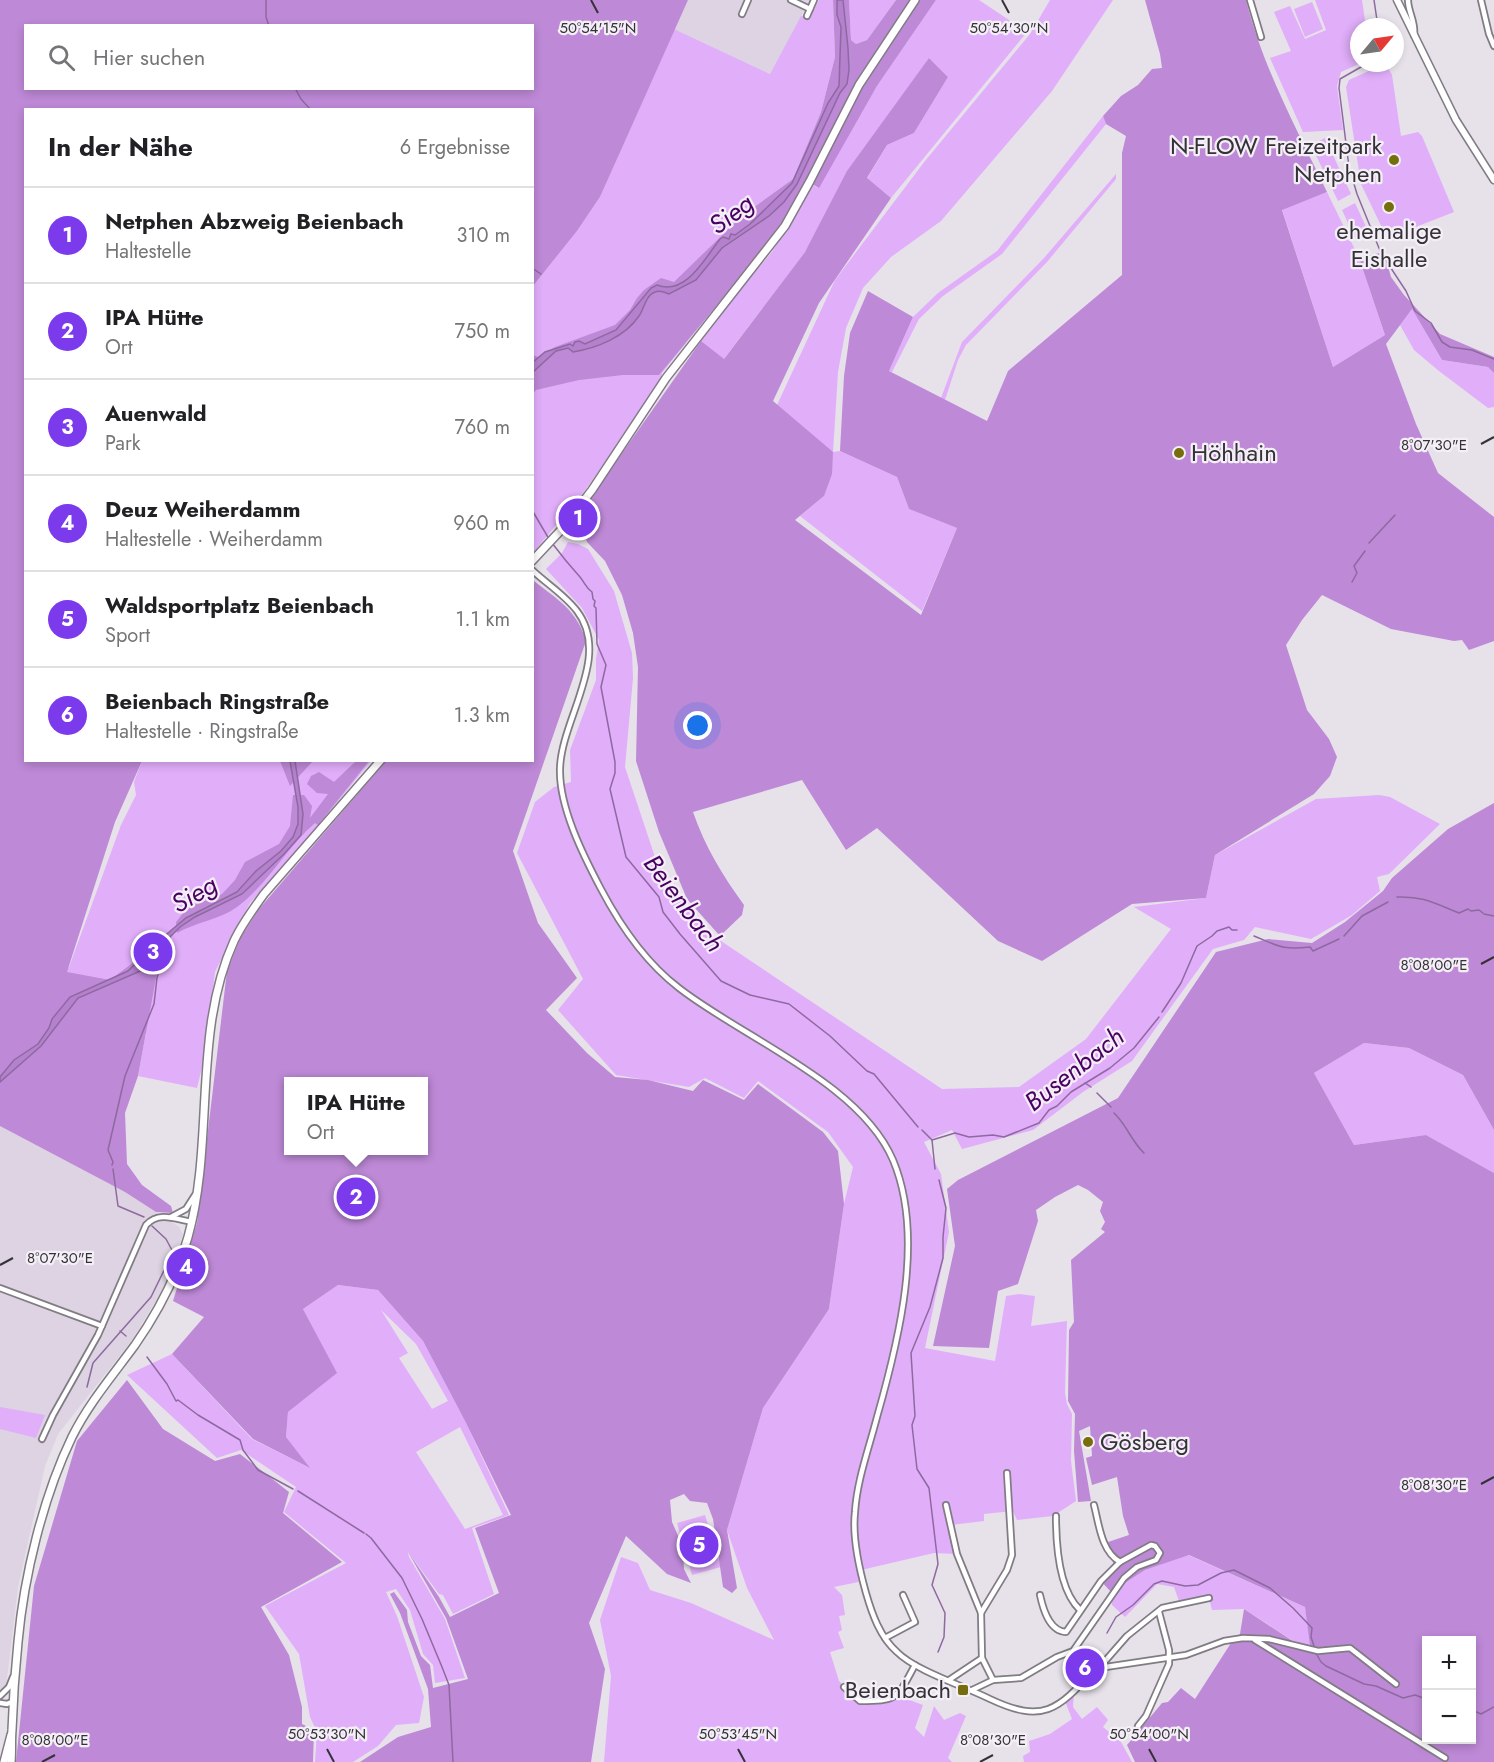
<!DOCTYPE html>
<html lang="de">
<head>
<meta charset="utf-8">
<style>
	:root { --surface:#fff; --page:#f6f6f6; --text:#202124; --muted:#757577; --line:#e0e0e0; --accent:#7c3aed }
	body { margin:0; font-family:Jost,sans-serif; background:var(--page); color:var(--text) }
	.controls { position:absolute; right:18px; bottom:18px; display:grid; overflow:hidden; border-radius:0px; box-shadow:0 3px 9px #0003 }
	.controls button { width:54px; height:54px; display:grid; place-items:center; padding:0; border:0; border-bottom:2px solid var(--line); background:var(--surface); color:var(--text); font:30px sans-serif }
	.compass { position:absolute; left:1350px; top:18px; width:54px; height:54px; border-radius:50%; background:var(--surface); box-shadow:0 3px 9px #0003; rotate:61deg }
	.you { position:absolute; left:698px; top:726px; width:21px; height:21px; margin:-15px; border:4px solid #fff; border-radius:50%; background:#1a73e8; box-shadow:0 0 0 9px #1a73e833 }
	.badge { display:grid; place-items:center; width:39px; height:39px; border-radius:50%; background:var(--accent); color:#fff; font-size:20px; font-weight:700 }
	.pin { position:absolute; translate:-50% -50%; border:3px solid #fff; box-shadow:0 2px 6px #0006 }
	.popup { position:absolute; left:284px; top:1077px; width:144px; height:78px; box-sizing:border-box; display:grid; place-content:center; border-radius:0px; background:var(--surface); filter:drop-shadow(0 2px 4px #0005); font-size:20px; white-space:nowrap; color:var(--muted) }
	.popup b { font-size:22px; color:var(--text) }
	.popup::after { content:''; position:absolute; left:50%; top:100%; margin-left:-12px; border:12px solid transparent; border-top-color:var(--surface) }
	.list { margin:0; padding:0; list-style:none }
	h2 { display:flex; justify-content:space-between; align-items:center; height:78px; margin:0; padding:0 24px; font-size:26px }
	h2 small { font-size:20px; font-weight:400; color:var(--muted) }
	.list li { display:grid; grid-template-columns:39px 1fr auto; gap:18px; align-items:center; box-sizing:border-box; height:96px; padding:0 24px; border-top:2px solid var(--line) }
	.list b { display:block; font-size:22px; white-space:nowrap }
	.list p { margin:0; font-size:20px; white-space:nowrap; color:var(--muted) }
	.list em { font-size:20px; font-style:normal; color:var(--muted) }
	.icon { flex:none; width:33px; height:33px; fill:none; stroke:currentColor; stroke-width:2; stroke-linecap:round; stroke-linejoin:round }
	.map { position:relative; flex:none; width:1494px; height:1762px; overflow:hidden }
	.search { position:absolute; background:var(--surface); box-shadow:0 3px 9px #0003; left:24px; top:24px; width:510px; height:66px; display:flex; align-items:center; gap:15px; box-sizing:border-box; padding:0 21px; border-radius:0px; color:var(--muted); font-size:22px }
	.panel { position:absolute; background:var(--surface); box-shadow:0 3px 9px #0003; left:24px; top:108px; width:510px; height:654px; border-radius:0px }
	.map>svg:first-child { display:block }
	.built { fill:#ddd3e2 }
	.green { fill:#e1aefa; fill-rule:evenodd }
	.forest { fill:#be89d7; fill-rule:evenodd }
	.water { fill:#b580ce; stroke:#8e69a0; stroke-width:1.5 }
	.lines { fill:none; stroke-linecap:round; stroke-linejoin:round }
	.stream { stroke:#8e69a0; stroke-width:1.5 }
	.minor-casing { stroke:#817c84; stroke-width:8 }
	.tertiary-casing { stroke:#817c84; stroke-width:9 }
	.secondary-casing { stroke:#817c84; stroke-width:10 }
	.minor { stroke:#fff; stroke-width:4.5 }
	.tertiary { stroke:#fff; stroke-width:6 }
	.secondary { stroke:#fff; stroke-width:7 }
	.ticks { fill:none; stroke:#343236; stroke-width:2 }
	.poi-dot { fill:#766e0c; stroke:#f4eff7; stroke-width:2 }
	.labels { text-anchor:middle; stroke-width:4.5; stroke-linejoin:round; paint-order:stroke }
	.poi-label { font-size:24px; fill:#343236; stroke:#f4eff7; text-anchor:end }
	.water-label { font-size:26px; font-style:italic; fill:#4a0063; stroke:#f4eff7 }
	.ticks-label { font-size:15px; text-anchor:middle; fill:#343236; stroke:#f4eff7; stroke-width:4.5; stroke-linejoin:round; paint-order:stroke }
</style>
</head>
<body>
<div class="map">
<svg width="1494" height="1762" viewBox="0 0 1494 1762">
	<rect width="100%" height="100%" fill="#e7e1ea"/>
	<g class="built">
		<path d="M688 0H810L770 74 674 29Z"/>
		<path d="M0 1126 125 1192 179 1227 183 1235 164 1287 132 1340 58 1434 45 1466 18 1587 5 1694H0Z"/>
	</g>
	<g class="green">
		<path d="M819 0H833L835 57 821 112 793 179 743 215 717 241 729 286 726 293 712 305 681 341 686 343 662 373 660 383 586 489 533 553V286L577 231 600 197 674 29 770 74 801 16 809 18Z"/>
		<path d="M849 0H896L867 40 856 44 851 40Z"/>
		<path d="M936 0H979L1027 32 891 198 867 179 887 145 914 133 948 77 929 58 805 252 723 360 701 341 715 320 772 252 813 185 818 188 877 86Z"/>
		<path d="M1050 0H1113L1052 91 941 221 891 257 863 288 846 328 838 372 833 452 840 451 897 477 909 509 957 528 922 611 800 516 824 496 777 405 835 280 925 161 1030 34Z"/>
		<path d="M1315 0H1362L1366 27H1359V63H1361L1341 72 1337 86 1343 130 1303 132 1270 58 1291 51 1274 12 1290 6 1305 39 1326 30Z"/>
		<path d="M1312 2 1323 29 1305 37 1294 9Z"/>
		<path d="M1382 65 1388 68 1392 75 1401 136 1418 132 1422 136 1454 212 1390 237 1385 234 1361 184 1346 87 1349 80Z"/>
		<path d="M1103 116 1106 124 1002 254 943 296 919 319 892 372 889 371 913 317 938 293 997 251Z"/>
		<path d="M1325 138 1351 194 1338 201 1311 145Z"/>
		<path d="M1116 174V179L1047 262 966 345 958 360 945 400 941 398 962 342 1044 258Z"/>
		<path d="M1327 192 1359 258 1385 335 1333 367 1282 209Z"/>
		<path d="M1355 203 1368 231 1355 238 1342 210Z"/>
		<path d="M1412 309 1442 360 1488 367 1494 373V407L1488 408 1439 371 1414 350 1400 325Z"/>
		<path d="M568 542 578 544 588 549 614 591 632 653 633 678 625 767 657 863 703 929 942 1089 1019 1087 1086 1039 1171 929 1134 907 1206 898 1215 855 1316 799 1379 795 1390 797 1440 824 1389 874 1377 877 1380 891 1352 915 1311 939 1255 927 1244 940 1213 949 1132 1061 1083 1092 1033 1130 962 1149 952 1130 924 1142 941 1174 949 1232 925 1348 995 1361 1006 1296 1019 1294 1035 1296 1031 1326 1067 1321 1065 1393 1067 1404 1072 1414 1071 1461 1076 1501 1053 1516 1017 1520 1013 1511 984 1514V1521L951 1525 957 1554 934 1553 861 1570 863 1581 834 1587 842 1595 845 1615 839 1616 842 1630 838 1632 844 1648 830 1652 839 1681 858 1699 904 1698 923 1705 915 1728 924 1737 934 1706 944 1720 960 1713 966 1716 948 1758 952 1762H604L611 1676 600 1620 621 1557 638 1563 650 1590 691 1603 774 1640 747 1588 727 1530 763 1408 829 1309 844 1204 853 1167 828 1132 758 1081 744 1098 705 1078 689 1087 616 1075 558 1010 583 979 517 853 535 802 554 787 571 782 570 750 596 680V659L599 640 582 608 546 569 562 553Z"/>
		<path d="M142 761H371L316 828 250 903 240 922 215 972 206 1051 197 1088 138 1076 146 1033 0 1031 69 967 121 825 136 795 134 782Z"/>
		<path d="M1364 1043 1409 1048 1463 1075 1494 1130V1173L1426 1135 1354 1145 1314 1073Z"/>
		<path d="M338 1285 378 1290 423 1341 466 1423 509 1515 472 1528 494 1594 453 1614 443 1595 439 1594 408 1552 409 1557 445 1619 465 1678 435 1683 433 1665 423 1654 410 1610 396 1589 386 1592 397 1616 424 1697 419 1723 396 1725 378 1746 353 1762H315L317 1732 310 1717 299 1654 265 1606 346 1563 284 1512 296 1487 241 1450 217 1458 127 1375 172 1354 252 1439 308 1467 286 1437 288 1412 336 1373 303 1309ZM381 1310 416 1344 448 1401 432 1409 399 1358 408 1353ZM460 1427 503 1515 465 1529 416 1452Z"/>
		<path d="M0 1407 45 1415 36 1438 0 1429Z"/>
		<path d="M705 1515 721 1567 692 1575 677 1523Z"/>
		<path d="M1188 1555 1305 1607 1312 1653 1244 1609 1212 1610 1209 1598 1180 1604 1174 1587 1157 1584 1125 1617 1112 1605 1111 1592 1145 1570Z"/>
		<path d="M1074 1692 1073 1707 1082 1719 1097 1707 1108 1720 1103 1727 1121 1742 1132 1762H1024L1023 1756 1030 1752 1029 1741 1050 1734 1072 1719 1065 1701Z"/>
	</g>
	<g class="forest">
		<path d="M0 0H688L600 197 577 231 533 286 532 110H26V760L142 761 115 822 67 972 110 980 163 940 138 1076 125 1113 127 1164 142 1185 171 1206 173 1213 156 1212 125 1192 0 1126ZM26 26H532V88H26Z"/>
		<path d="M833 0H849L851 40 856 44 867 40 896 0H936L877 86 819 188 807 181 773 238 659 375H623L579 380 536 390 533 394V355L538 357 555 347 615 325 630 310 637 298 644 290 661 278 674 282 743 215 793 179 821 112 835 57Z"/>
		<path d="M1145 0H1246C1263 68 1297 129 1327 192L1282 210 1333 367 1385 335 1359 258 1384 252 1391 277 1404 295 1440 334 1494 357V373L1488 367 1442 360 1412 309 1386 344 1416 424 1438 473 1494 517V641L1469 650 1462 640 1454 641 1391 629 1322 595 1302 620 1286 645 1307 710 1329 739 1337 757 1330 776 1314 794 1215 855 1206 898 1132 904 1042 961 998 941 877 828 846 850 802 780 693 812C705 847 723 876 744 905L742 915 720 936 687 899 659 832 636 761 638 667 633 633 622 595 605 561 587 542 585 535 576 526 575 520 701 341 724 359 805 252 847 171 929 58 948 77 914 133 887 145 867 178 891 198 819 303 773 401 833 452 832 474 824 496 795 520 921 615 957 528 909 509 897 477 840 451 844 376 850 333 868 291 913 317 889 371 987 421 1008 371 1122 275V153L1126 136 1106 124 1103 116 1121 96 1138 85 1152 69 1162 68 1160 54Z"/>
		<path d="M534 581C558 600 577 610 586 641L513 851 538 923 577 978 546 1010 587 1053 615 1077 648 1080 693 1091 703 1080 744 1100 758 1084 823 1132 838 1151 844 1204 829 1309 763 1408 727 1530 737 1588 732 1593 723 1587 713 1519 707 1503 690 1501 684 1494 670 1500 672 1522 683 1547 684 1569 691 1583 667 1574 626 1536 589 1623 605 1669 591 1762H360L398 1737 431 1727 428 1689 400 1613 390 1594 394 1592 407 1610 408 1622 421 1656 430 1665 433 1688 468 1679 446 1618 408 1552 439 1597 450 1617 499 1593 475 1528 511 1515 466 1423 423 1341 378 1290 338 1285 303 1309 337 1373 288 1412 286 1437 310 1468 253 1439 172 1354 204 1317 173 1301 197 1223 227 971 240 939 259 909 386 761 532 760V582ZM288 1082H424V1150H288Z"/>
		<path d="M280 761H313L290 786Z"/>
		<path d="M356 761H369L318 825 315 823C286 848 268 884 237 907 219 920 196 922 177 933L176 922 187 908 222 894 235 880 245 862 279 844 290 826 293 795H304L312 806 310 818 328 794 317 793 307 784 311 776 319 772 334 782Z"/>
		<path d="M1494 803V1130L1463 1075 1409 1048 1364 1043 1314 1073 1354 1145 1426 1135 1494 1173V1762H1135L1127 1745 1162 1703 1168 1702 1181 1688 1195 1699 1231 1643 1240 1634 1244 1609 1311 1653 1305 1607 1189 1555 1145 1570 1111 1592 1100 1580 1114 1564 1105 1543 1129 1535 1123 1516 1117 1477 1092 1485 1086 1458 1092 1456 1090 1426 1079 1431 1091 1501 1078 1502 1074 1451 1075 1414 1068 1401 1069 1330 1074 1322 1071 1260 1105 1232 1101 1229 1105 1222 1100 1211 1103 1202 1088 1190 1078 1185 1055 1197 1036 1210 1038 1221 1018 1284 998 1291 989 1348 933 1346 955 1246 947 1189 958 1180 1118 1098 1216 952 1268 939 1312 943 1345 922 1383 891 1392 878 1448 829ZM1426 1640H1472V1740H1426Z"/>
		<path d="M127 1380 163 1429 215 1461 240 1454 289 1492 283 1513 342 1562 261 1607 289 1655 302 1707V1724L314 1730 313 1762H16L34 1586 77 1441Z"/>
	</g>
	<g class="water">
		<path d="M837 0H843L848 48 849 70 847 84 840 93 797 184 784 202 769 216 722 248 696 280 669 294C665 292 660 290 655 292 646 295 644 309 639 316 625 337 597 348 573 352L568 348 556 351 533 372V362L545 352 570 344 573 346 575 342 579 341 585 344 616 330 651 288 657 285C686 296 705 258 720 239L723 237 729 239 731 234 735 235 750 224 792 183 828 103 839 86 841 27 837 15Z"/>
		<path d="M290 761H295L303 814 301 835 284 854 242 894 195 917 180 927 146 961 145 969 78 998 41 1046 0 1082V1077L14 1060 38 1044 49 1028 52 1019 70 997 128 971 156 943 186 918 237 892 256 871 281 851 293 837 298 824V807Z"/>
	</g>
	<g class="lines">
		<g class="stream">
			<path d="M266 0V17L269 26"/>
			<path d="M1374 0 1378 27"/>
			<path d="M1368 63 1340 79 1339 88 1349 167 1357 194 1381 253 1406 291 1415 311 1431 323 1442 342 1450 347 1472 350 1494 359"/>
			<path d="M295 88 301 99 311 110"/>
			<path d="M532 268 541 274"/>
			<path d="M532 510 549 539"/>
			<path d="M552 543C561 555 571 567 580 577 585 583 586 588 592 592L593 599 595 601 594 606 596 608 597 644 606 665 601 687 615 762V773L610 789 626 857 659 897 663 912 680 934 721 981 750 995 789 1004 830 1036 867 1071 874 1074 918 1127"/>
			<path d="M1369 543 1395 515"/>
			<path d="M1352 582 1357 573 1354 566 1365 551"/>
			<path d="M1397 897C1423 896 1434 903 1459 913L1468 909 1471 911 1479 910 1484 914 1494 916"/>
			<path d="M1254 936C1279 946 1281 950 1310 947L1313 951 1339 939"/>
			<path d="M1344 936 1362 916 1388 902"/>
			<path d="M1162 1012 1181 983 1197 946 1212 936 1217 931 1229 927 1232 930H1237"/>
			<path d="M1085 1083 1091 1087"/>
			<path d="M1097 1093 1111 1107"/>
			<path d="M1114 1113C1127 1125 1131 1141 1144 1153"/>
			<path d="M922 1130 932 1140 935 1169"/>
			<path d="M932 1140 955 1133 969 1137 993 1135 1004 1137 1039 1123 1049 1110 1057 1106 1071 1092 1110 1068 1134 1048 1159 1017"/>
			<path d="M112 1165 113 1162 108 1150 125 1076 154 1004 157 978 167 939"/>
			<path d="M113 1169 118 1206 144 1217"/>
			<path d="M120 1331 126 1336"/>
			<path d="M147 1357 167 1384 176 1401 178 1400 198 1415 240 1440 243 1450 258 1470 293 1489"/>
			<path d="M87 1387 93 1363 151 1297 173 1252 166 1239 152 1226"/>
			<path d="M298 1491 364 1533"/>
			<path d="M366 1534 371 1538 402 1578 422 1619 442 1667 449 1685 453 1762"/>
			<path d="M1107 1633 1116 1617 1133 1605 1154 1584 1162 1581 1185 1586 1198 1585 1221 1573 1234 1570 1270 1588 1293 1608 1312 1628 1311 1637 1314 1646"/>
			<path d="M938 1652 944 1637 945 1613 932 1585 938 1564 929 1488 917 1469 912 1425 915 1416 911 1353 930 1307 943 1258V1237L946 1208 939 1180"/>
			<path d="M1317 1655 1321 1662 1326 1666 1364 1684 1376 1686 1403 1698 1415 1695 1426 1699"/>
			<path d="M1472 1710 1481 1714 1494 1707"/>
		</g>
		<defs>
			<g id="minor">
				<path d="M791 0 810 9"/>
				<path d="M1250 0 1261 37"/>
				<path d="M1408 0C1408 12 1416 22 1414 35"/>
				<path d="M1481 0 1489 34 1494 46"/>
				<path d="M742 14 748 0"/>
				<path d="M807 16 814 0"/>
				<path d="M532 570C547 584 565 595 577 611 612 657 561 719 560 769 559 807 583 855 601 889 621 927 645 962 679 988 743 1038 860 1083 893 1160 925 1236 899 1340 877 1417 869 1448 857 1480 855 1512 852 1538 859 1568 866 1593 872 1614 880 1637 897 1652 916 1671 964 1686 990 1699 1043 1724 1058 1710 1093 1671L1099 1668 1186 1655 1224 1641 1243 1638 1269 1639 1318 1651 1350 1648 1396 1684"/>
				<path d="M171 1217 186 1209 195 1195"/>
				<path d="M0 1288 102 1326"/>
				<path d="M42 1439 53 1415 98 1335 146 1225C159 1211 175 1219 192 1222"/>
				<path d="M946 1505 957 1554 981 1613"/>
				<path d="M1094 1505C1099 1524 1101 1551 1120 1562"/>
				<path d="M1056 1516C1056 1544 1059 1590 1080 1610"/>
				<path d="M885 1638 915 1622 903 1595"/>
				<path d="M1255 1640 1445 1758"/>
				<path d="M1073 1651 1093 1671"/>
				<path d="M982 1658 993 1680"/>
				<path d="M1099 1668 1127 1636 1162 1608 1209 1598"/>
				<path d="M949 1680 982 1658 981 1613 1007 1570 1012 1555 1007 1473"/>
				<path d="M844 1687 860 1701C899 1701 897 1698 915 1665"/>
				<path d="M972 1690 993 1680 1021 1678 1057 1657 1073 1651 1124 1578 1137 1567 1156 1560 1160 1553 1155 1546 1151 1545 1120 1562 1101 1581 1066 1632C1049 1631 1043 1609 1040 1595"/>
				<path d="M0 1696 9 1687 13 1677"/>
				<path d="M0 1703 7 1704 14 1701"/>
				<path d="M1138 1726 1146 1716 1169 1664V1650L1159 1612"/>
			</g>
			<path id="tertiary" d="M1397 0 1456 120 1494 180"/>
			<g id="secondary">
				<path d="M532 561 561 530 592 490 666 378 785 226 810 181 859 85 915 0"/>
				<path d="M4 1762 11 1735"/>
				<path d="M11 1762C12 1751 11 1740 12 1730 13 1700 15 1671 18 1642 24 1576 43 1497 72 1437 89 1403 113 1375 135 1345 158 1312 177 1276 188 1237 215 1141 192 1033 234 941 242 924 253 909 264 894L381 760"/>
			</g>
		</defs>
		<use href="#minor" class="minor-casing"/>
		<use href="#tertiary" class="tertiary-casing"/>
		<use href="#secondary" class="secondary-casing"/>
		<use href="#minor" class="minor"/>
		<use href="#tertiary" class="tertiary"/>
		<use href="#secondary" class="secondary"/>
	</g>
	<path class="ticks" d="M591 0 598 13M1002 0 1009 13M1481 444 1494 437M1481 964 1494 957M0 1265 13 1258M1481 1484 1494 1477M327 1749 334 1762M738 1749 745 1762M1149 1749 1156 1762M42 1762 55 1755M980 1762 993 1755"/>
	<g class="poi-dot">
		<circle cx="1394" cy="160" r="6"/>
		<circle cx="1389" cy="207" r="6"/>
		<circle cx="1179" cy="453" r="6"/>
		<circle cx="1088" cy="1442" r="6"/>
		<rect x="957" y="1684" width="12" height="12" rx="3"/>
	</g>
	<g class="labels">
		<g class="poi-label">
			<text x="1382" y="154">N-FLOW Freizeitpark<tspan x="1382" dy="28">Netphen</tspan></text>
			<text x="1389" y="239" text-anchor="middle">ehemalige<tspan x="1389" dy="28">Eishalle</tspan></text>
			<text x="1191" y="461" text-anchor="start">Höhhain</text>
			<text x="1100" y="1450" text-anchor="start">Gösberg</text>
			<text x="951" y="1698">Beienbach</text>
		</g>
		<g class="water-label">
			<text transform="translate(731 214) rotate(-37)" y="9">Sieg</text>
			<text transform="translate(194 894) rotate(-30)" y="9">Sieg</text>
			<text transform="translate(684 903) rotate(53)" y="9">Beienbach</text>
			<text transform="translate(1074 1069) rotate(-38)" y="9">Busenbach</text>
		</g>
	</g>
	<g class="ticks-label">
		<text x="598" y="33">50°54'15"N</text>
		<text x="1009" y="33">50°54'30"N</text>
		<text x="1434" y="450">8°07'30"E</text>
		<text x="1434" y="970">8°08'00"E</text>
		<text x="60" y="1263">8°07'30"E</text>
		<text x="1434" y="1490">8°08'30"E</text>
		<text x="327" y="1739">50°53'30"N</text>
		<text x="738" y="1739">50°53'45"N</text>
		<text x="1149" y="1739">50°54'00"N</text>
		<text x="55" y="1745">8°08'00"E</text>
		<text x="993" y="1745">8°08'30"E</text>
	</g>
</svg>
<div class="controls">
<button>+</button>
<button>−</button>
</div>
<svg class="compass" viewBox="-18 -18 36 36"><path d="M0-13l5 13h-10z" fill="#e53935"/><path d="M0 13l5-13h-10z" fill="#757577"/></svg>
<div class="you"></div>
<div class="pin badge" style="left:578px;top:518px">1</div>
<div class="pin badge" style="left:356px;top:1197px">2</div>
<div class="popup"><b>IPA Hütte</b>Ort</div>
<div class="pin badge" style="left:153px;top:952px">3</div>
<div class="pin badge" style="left:186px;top:1267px">4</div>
<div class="pin badge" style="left:699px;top:1545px">5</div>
<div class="pin badge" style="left:1085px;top:1668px">6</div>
<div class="search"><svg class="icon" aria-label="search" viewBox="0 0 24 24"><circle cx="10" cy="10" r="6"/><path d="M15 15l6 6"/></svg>Hier suchen</div>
<section class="panel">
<h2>In der Nähe<small>6 Ergebnisse</small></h2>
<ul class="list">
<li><span class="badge">1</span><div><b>Netphen Abzweig Beienbach</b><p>Haltestelle</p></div><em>310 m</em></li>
<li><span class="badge">2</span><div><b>IPA Hütte</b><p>Ort</p></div><em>750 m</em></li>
<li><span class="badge">3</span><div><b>Auenwald</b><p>Park</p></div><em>760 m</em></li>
<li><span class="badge">4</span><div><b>Deuz Weiherdamm</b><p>Haltestelle · Weiherdamm</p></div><em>960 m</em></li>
<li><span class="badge">5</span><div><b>Waldsportplatz Beienbach</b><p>Sport</p></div><em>1.1 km</em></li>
<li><span class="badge">6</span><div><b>Beienbach Ringstraße</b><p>Haltestelle · Ringstraße</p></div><em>1.3 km</em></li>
</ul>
</section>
</div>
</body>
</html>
